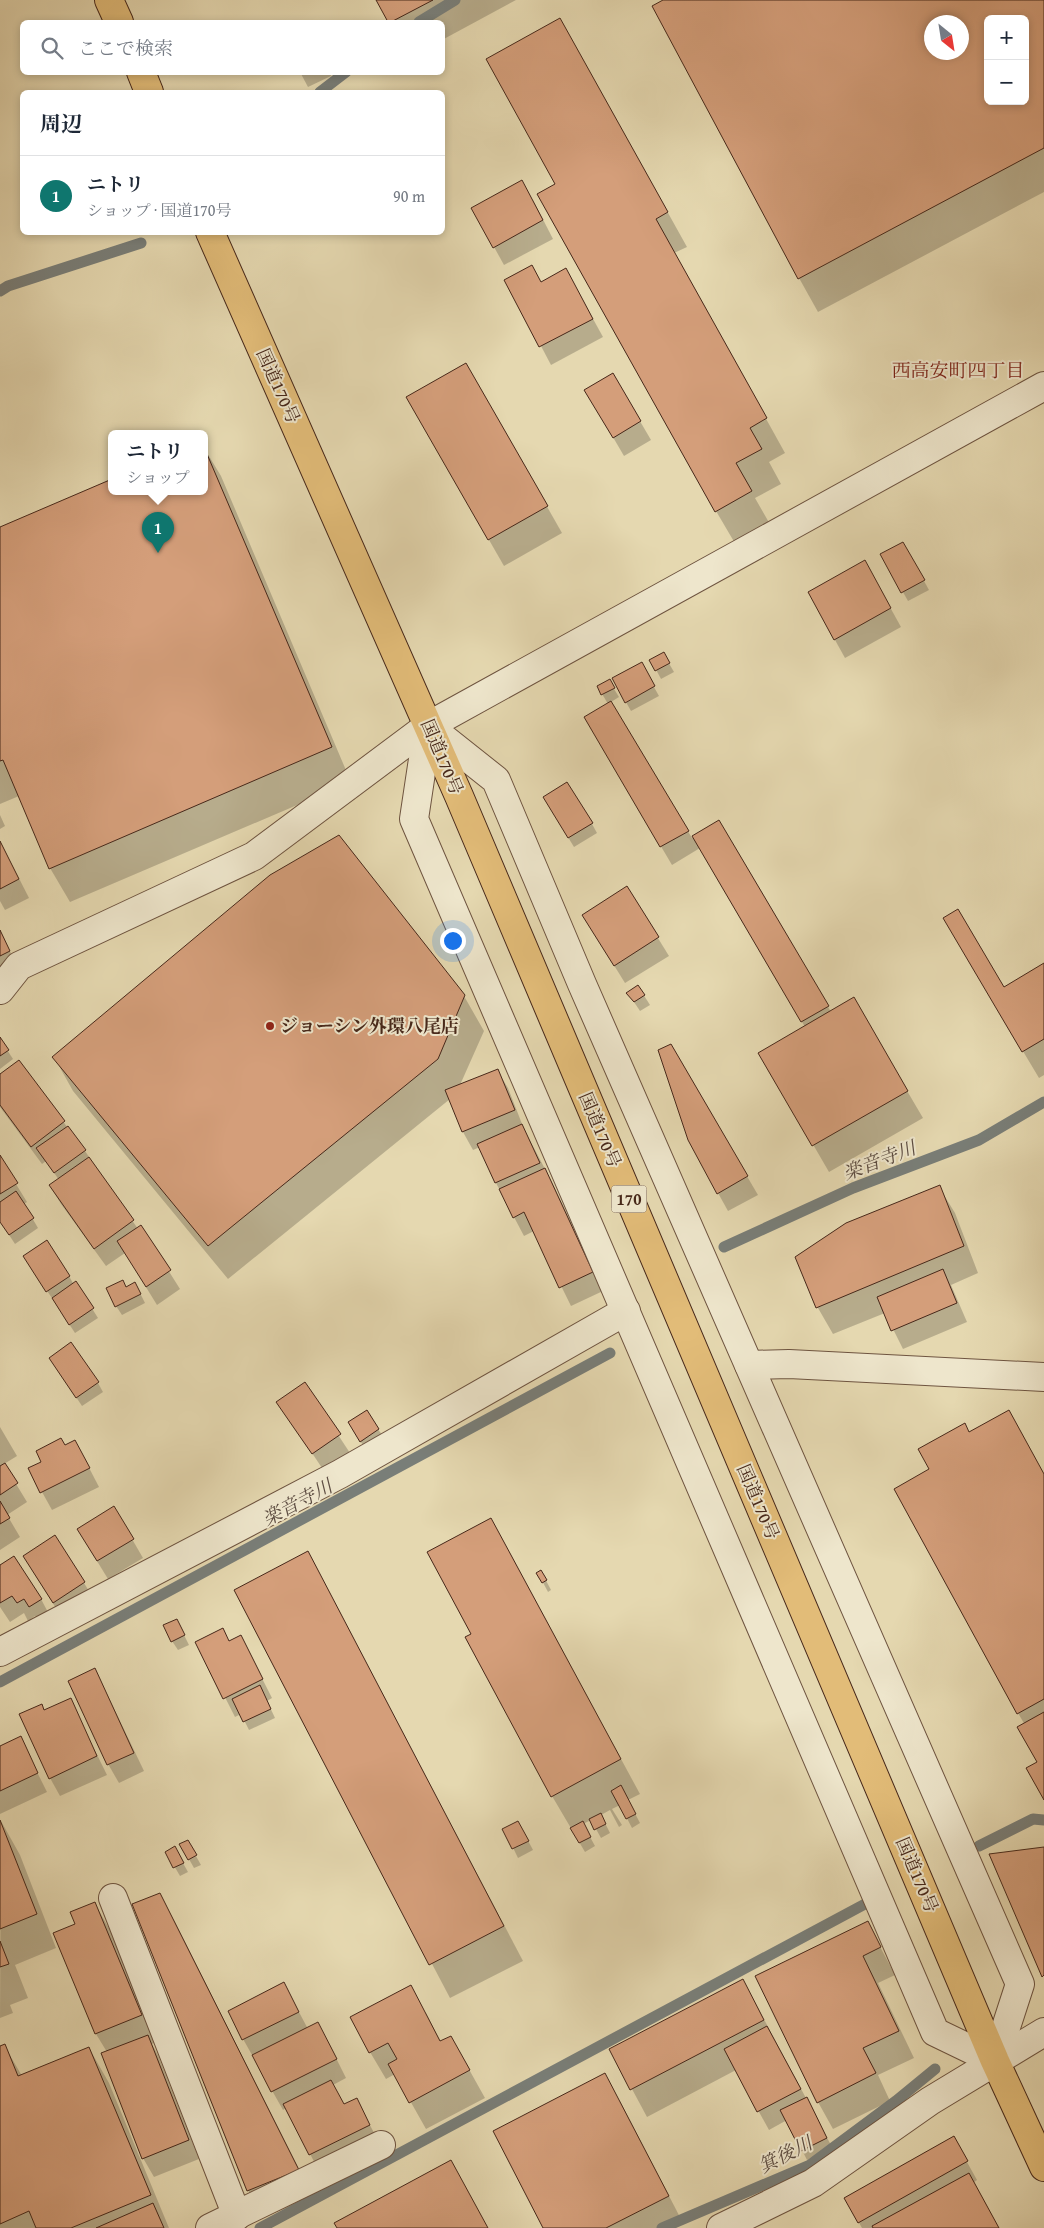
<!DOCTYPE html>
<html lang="ja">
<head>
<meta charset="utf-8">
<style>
	:root { --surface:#fff; --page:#f6f6f7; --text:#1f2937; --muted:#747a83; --line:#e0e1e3; --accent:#0f766e }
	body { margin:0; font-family:"Gentium Book Plus","Noto Serif JP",serif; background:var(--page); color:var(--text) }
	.controls { position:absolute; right:15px; top:15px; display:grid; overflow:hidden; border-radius:8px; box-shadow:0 2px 8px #0003 }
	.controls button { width:45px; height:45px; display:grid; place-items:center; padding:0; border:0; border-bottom:1px solid var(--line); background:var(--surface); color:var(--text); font:25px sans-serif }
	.compass { position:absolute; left:924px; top:15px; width:45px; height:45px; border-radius:50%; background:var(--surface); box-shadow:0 2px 8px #0003; rotate:150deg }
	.you { position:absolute; left:452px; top:940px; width:18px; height:18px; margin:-12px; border:4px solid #fff; border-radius:50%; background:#1a73e8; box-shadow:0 0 0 8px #1a73e833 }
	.badge { display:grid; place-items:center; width:32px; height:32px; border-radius:50%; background:var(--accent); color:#fff; font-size:16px; font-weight:700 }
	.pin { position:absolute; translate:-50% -41px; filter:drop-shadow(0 1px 2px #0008) }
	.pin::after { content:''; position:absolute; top:26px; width:18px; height:15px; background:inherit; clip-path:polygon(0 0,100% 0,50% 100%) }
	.popup { position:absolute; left:108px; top:430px; width:100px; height:65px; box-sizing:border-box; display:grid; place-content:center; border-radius:8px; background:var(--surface); filter:drop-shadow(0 1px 4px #0005); font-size:16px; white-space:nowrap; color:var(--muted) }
	.popup b { font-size:19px; color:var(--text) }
	.popup::after { content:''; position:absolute; left:50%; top:100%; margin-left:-10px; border:10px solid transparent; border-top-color:var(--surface) }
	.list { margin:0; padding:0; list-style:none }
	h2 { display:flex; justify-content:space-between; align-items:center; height:65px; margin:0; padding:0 20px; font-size:21px }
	h2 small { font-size:16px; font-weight:400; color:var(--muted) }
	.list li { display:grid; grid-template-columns:32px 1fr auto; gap:15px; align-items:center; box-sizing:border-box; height:80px; padding:0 20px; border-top:1px solid var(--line) }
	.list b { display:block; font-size:19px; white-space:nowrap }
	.list p { margin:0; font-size:16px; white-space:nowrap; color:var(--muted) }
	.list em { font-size:16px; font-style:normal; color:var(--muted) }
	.icon { flex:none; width:28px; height:28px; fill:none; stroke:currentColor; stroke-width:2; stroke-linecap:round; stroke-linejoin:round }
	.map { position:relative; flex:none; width:1044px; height:2228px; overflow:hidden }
	.search { position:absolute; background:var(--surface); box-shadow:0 2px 8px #0003; left:20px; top:20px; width:425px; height:55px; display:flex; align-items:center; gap:12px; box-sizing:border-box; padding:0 18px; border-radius:8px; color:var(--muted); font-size:19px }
	.panel { position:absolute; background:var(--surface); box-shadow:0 2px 8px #0003; left:20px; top:90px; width:425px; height:145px; border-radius:8px }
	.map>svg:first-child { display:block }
	.shadow { fill:#0003; fill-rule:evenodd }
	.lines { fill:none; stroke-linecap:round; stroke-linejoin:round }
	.stream { stroke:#797e78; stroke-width:11 }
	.building { fill:#d49e7a; stroke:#47281a; fill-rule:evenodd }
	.minor-casing { stroke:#6e5440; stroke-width:30 }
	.highway-casing { stroke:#47281a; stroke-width:30 }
	.minor { stroke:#eee6cc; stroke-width:28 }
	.highway { stroke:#e2bc78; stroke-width:28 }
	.poi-dot { fill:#8f2418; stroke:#eee6cc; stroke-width:2 }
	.labels { text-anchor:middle; stroke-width:4; stroke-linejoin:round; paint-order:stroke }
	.shield { fill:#eee6cc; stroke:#79614f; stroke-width:1 }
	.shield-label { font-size:16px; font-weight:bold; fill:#47281a }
	.street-label { font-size:18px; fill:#47281a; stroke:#eee6cc }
	.poi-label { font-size:18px; font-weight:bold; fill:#47281a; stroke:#eee6cc; text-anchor:start }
	.neighbourhood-label { font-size:19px; fill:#7a1f14; stroke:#eee6cc }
	.water-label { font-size:19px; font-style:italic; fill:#5c4c41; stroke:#eee6cc }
</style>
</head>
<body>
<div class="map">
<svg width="1044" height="2228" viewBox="0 0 1044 2228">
	<rect width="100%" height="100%" fill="#e5d8b0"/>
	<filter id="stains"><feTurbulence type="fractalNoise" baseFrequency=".004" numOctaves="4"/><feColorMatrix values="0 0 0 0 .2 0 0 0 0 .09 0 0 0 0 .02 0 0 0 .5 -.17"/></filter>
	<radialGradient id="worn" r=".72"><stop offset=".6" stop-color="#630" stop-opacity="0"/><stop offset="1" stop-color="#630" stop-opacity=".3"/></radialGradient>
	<g class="shadow">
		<path d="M378 0H516L442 40V22H390Z"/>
		<path d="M666 0H1044V192L818 312 799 278ZM988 19H1025V101H988ZM932 22H962V52H932Z"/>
		<path d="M579 53 687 247 674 253 785 453 769 462 781 484 755 498 771 526 736 545 716 511Z"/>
		<path d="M300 72H330L331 76 308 87Z"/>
		<path d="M533 200 553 239 504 265 494 247Z"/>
		<path d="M541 283 576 288 603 337 551 365 541 346Z"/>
		<path d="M466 364 562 533 504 566 407 397Z"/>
		<path d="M613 375 651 440 624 456 586 391Z"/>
		<path d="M204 448 221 476 351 782 70 902 50 868 19 796 0 804V528L112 492H204Z"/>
		<path d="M903 543 929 590 908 601 882 555Z"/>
		<path d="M875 580 901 627 845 658 835 640Z"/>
		<path d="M663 653 674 672 661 679 651 660Z"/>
		<path d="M641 664 659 696 631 711 613 679Z"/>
		<path d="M609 681 619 697 611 702 692 838 719 822 831 1012 853 999 923 1118 829 1172 760 1053 805 1027 700 848 672 865 585 718 608 704 598 687Z"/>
		<path d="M549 806 592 824 597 833 574 847Z"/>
		<path d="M0 815 5 826 0 829Z"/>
		<path d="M0 841 29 898 5 910 0 901Z"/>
		<path d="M627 888 669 956 625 983 594 933Z"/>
		<path d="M0 930 14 960 0 967Z"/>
		<path d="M960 946 1004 989 1044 965V1075L1039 1078Z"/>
		<path d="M638 986 650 1005 640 1011 628 993Z"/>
		<path d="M464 996 484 1031 460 1085 497 1070 508 1088 524 1129 555 1188 603 1291 571 1306 534 1231 524 1236 496 1183 480 1147 473 1150 463 1132 450 1099 228 1279 73 1091 54 1057Z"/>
		<path d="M0 1039 13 1059 0 1069Z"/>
		<path d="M670 1045 758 1195 728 1211 718 1193Z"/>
		<path d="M19 1062 85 1151 138 1229 141 1227 180 1289 157 1305 125 1253 106 1266 61 1204 50 1186 59 1180 46 1161 42 1164 0 1107V1076Z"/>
		<path d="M0 1158 27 1202 24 1204 38 1228 15 1244 0 1221Z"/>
		<path d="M939 1187 955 1213 978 1273 951 1285 967 1322 903 1349 885 1313 833 1334 818 1308 796 1257Z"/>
		<path d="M30 1265 69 1276 74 1285 76 1283 98 1318 75 1333Z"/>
		<path d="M126 1288 140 1293 145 1303 122 1315 116 1306Z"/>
		<path d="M56 1367 98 1383 103 1392 82 1406Z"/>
		<path d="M304 1383 350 1453 324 1471 278 1402Z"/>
		<path d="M0 1427 17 1456 4 1464 27 1502 7 1515 20 1537 0 1550Z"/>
		<path d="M378 1429 384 1438 366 1450 354 1431Z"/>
		<path d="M969 1433 1044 1475V1798L1038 1762 1025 1725 1018 1713 931 1469Z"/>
		<path d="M65 1447 85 1460 99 1487 52 1510 42 1492 43 1462Z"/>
		<path d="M132 1539 143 1558 108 1579 89 1548Z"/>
		<path d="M308 1553 523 1961 450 1998 235 1590Z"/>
		<path d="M510 1554 640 1794 628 1800 640 1823 632 1828 620 1805 612 1809 622 1825 619 1827 610 1810 601 1815 610 1833 601 1838 591 1820 583 1824 595 1846 585 1852 552 1796 473 1634Z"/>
		<path d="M24 1557 84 1583 95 1601 64 1621Z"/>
		<path d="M0 1566 41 1599 51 1618 41 1624 35 1616 28 1621 24 1613 10 1622 0 1607Z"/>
		<path d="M541 1571 551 1590 548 1592 538 1573Z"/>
		<path d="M181 1629 189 1645 178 1650 172 1641Z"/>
		<path d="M241 1637 272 1698 267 1701 275 1718 249 1730 241 1714 235 1717 197 1642H230Z"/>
		<path d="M95 1669 144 1771 119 1783 108 1764Z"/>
		<path d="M70 1700 107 1775 60 1796 50 1778Z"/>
		<path d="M20 1738 47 1792 0 1814V1747Z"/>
		<path d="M1 1821 20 1855 56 1948 15 1965 28 1998 10 2005 13 2013 0 2018Z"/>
		<path d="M504 1829 523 1831 533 1850 518 1858Z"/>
		<path d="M188 1842 201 1865 194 1868 181 1845Z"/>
		<path d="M174 1847 188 1872 180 1876 166 1852Z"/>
		<path d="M159 1895 175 1922 313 2197 264 2217 248 2190Z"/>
		<path d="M95 1904 110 1930 156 2042 152 2044 158 2055 199 2159 154 2177 143 2158 107 2052 96 2034 77 1925Z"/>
		<path d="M867 1922 895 1975 878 1983 914 2058 878 2075 890 2101 833 2129 818 2102Z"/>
		<path d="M284 1984 308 2029 328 2042 346 2078 333 2085 344 2105 356 2099 380 2144 320 2173 286 2108 283 2110 243 2039Z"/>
		<path d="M758 2008 832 2147 807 2160 787 2120 769 2130 736 2070 647 2117 611 2050Z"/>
		<path d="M426 2013 441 2042 466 2064 485 2098 426 2129 395 2074 386 2079 370 2052Z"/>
		<path d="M4 2045 22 2076 89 2048 109 2083 169 2228H0V2047Z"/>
		<path d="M620 2101 683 2223 674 2228H544Z"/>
		<path d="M953 2137 977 2180 973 2183 998 2228H862L845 2198Z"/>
	</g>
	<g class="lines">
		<g class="stream">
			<path d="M419 22 455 0"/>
			<path d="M320 92 346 72"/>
			<path d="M0 291 8 286 141 243"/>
			<path d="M724 1247 853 1188 979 1140 1044 1102"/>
			<path d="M0 1682 610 1353"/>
			<path d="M979 1846 1033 1819 1044 1820"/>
			<path d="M260 2228 865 1904"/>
			<path d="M662 2228 810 2165 896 2101 935 2069"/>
		</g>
	</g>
	<g class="building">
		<path d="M376 0H433L391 22H388Z"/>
		<path d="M663 0H1044V148L798 279 652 6ZM988 19H1025V101H988ZM932 22H962V52H932Z"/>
		<path d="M560 18 668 212 656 219 767 418 750 428 762 449 736 463 752 491 715 512 537 194 555 184 486 59Z"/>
		<path d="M522 180 543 220 493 248 471 208Z"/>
		<path d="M532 265 541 282 566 268 593 319 539 347 504 280Z"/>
		<path d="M466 363 548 506 488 540 406 397Z"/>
		<path d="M613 373 641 421 613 438 584 390Z"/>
		<path d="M204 447 332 747 49 869 3 760 0 761V527L112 479V492H204Z"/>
		<path d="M903 542 925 580 901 593 880 554Z"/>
		<path d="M865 560 891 608 834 640 808 592Z"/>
		<path d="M664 652 670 663 655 671 649 660Z"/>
		<path d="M642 662 655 686 625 703 612 678Z"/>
		<path d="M610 679 615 688 601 695 597 686Z"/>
		<path d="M611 701 689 831 660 847 584 717Z"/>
		<path d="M567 782 593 823 568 838 543 797Z"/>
		<path d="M719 820 829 1006 801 1022 692 836Z"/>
		<path d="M339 835 465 995 438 1059 208 1246 52 1057 270 875Z"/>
		<path d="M0 841 19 879 0 889Z"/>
		<path d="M627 886 659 937 614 966 582 915Z"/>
		<path d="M958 909 1004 987 1044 963V1039L1022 1052 943 918Z"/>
		<path d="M0 930 10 951 0 956Z"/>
		<path d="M638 985 645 995 634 1002 626 993Z"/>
		<path d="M854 997 908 1091 812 1146 758 1053Z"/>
		<path d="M0 1037 9 1050 0 1056Z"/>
		<path d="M671 1044 748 1176 717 1194 688 1140 658 1050Z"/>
		<path d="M19 1060 65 1121 31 1147 0 1105V1074Z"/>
		<path d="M498 1069 515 1110 462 1132 445 1090Z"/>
		<path d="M522 1124 540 1163 495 1183 477 1144Z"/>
		<path d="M68 1126 86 1150 54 1173 36 1148Z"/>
		<path d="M0 1155 18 1183 0 1194Z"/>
		<path d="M89 1157 134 1220 94 1249 49 1185Z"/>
		<path d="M545 1168 593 1272 559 1288 524 1212 513 1218 499 1189Z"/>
		<path d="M940 1185 964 1246 816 1308 795 1257 846 1223Z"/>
		<path d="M16 1191 34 1218 9 1235 0 1222V1202Z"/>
		<path d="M141 1225 171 1270 146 1287 117 1241Z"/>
		<path d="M47 1240 70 1276 46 1292 23 1256Z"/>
		<path d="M943 1269 957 1303 891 1331 877 1297Z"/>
		<path d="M123 1280 126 1287 135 1282 141 1294 115 1307 106 1288Z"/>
		<path d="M76 1281 94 1308 69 1325 52 1298Z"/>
		<path d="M71 1342 99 1382 76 1398 49 1358Z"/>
		<path d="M305 1382 341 1434 312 1454 276 1402Z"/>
		<path d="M367 1410 379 1429 360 1442 348 1422Z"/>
		<path d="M1009 1410 1044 1474V1699L1017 1714 894 1489 929 1469 918 1449 965 1423 969 1432Z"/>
		<path d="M61 1438 65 1445 75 1440 90 1468 40 1493 28 1468 41 1462 36 1451Z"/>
		<path d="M5 1463 18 1483 0 1495V1466Z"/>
		<path d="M0 1501 10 1518 0 1524Z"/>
		<path d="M114 1506 134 1539 97 1561 77 1529Z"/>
		<path d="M491 1518 621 1759 551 1797 465 1637 471 1634 427 1552Z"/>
		<path d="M55 1535 85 1582 53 1603 23 1556Z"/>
		<path d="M308 1551 504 1926 429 1965 234 1590Z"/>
		<path d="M14 1556 42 1599 29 1607 24 1599 17 1603 12 1596 0 1603V1565Z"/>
		<path d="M541 1570 547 1580 542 1583 536 1573Z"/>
		<path d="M177 1619 185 1635 171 1642 163 1625Z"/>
		<path d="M223 1628 229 1641 241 1635 263 1679 223 1699 195 1642Z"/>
		<path d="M95 1668 134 1753 107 1765 68 1681Z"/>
		<path d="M260 1685 271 1709 243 1722 232 1699Z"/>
		<path d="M71 1698 97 1756 49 1779 19 1714 42 1704 44 1710Z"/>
		<path d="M1044 1712V1800L1026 1768 1037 1762 1017 1727Z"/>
		<path d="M21 1736 38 1773 0 1791V1746Z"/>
		<path d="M621 1785 636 1814 626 1819 611 1791Z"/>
		<path d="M601 1813 606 1824 594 1830 589 1819Z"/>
		<path d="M0 1820 37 1914 0 1929Z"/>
		<path d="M518 1821 529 1841 512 1849 502 1829Z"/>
		<path d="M583 1821 591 1837 579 1843 570 1828Z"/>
		<path d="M188 1840 197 1855 188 1860 179 1844Z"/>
		<path d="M175 1846 184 1863 173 1868 165 1852Z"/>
		<path d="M1044 1847V1975L1042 1977 989 1854Z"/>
		<path d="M160 1893 299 2170 247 2191 132 1904Z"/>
		<path d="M95 1902 142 2015 95 2034 53 1933 75 1924 70 1912Z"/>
		<path d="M868 1921 881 1947 863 1956 899 2031 863 2048 876 2073 817 2103 755 1976Z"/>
		<path d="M0 1941 9 1964 0 1967Z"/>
		<path d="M743 1979 764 2020 630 2090 609 2049Z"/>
		<path d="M284 1982 299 2012 242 2040 228 2011Z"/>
		<path d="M411 1985 440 2041 451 2036 470 2070 409 2103 388 2064 397 2059 388 2043 369 2053 350 2017Z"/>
		<path d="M318 2022 337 2059 271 2092 252 2055Z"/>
		<path d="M767 2026 801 2089 757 2112 724 2049Z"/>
		<path d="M148 2035 189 2140 142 2159 101 2053Z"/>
		<path d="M5 2044 18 2076 89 2047 151 2195 71 2228H36L29 2211 0 2224V2046Z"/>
		<path d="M605 2073 669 2196 606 2228H543L493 2131Z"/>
		<path d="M331 2080 344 2104 357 2098 370 2125 309 2155 283 2104Z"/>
		<path d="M807 2097 827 2138 801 2151 780 2110Z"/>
		<path d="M954 2136 968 2161 858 2223 844 2198Z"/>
		<path d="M451 2160 488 2228H337L334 2223Z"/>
		<path d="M969 2173 999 2228H873L872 2226Z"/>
		<path d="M153 2203 164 2228H96Z"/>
	</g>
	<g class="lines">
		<defs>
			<g id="minor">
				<path d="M428 726 414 819 935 2032 995 2061"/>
				<path d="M428 726 496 780 582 984 1020 1984 995 2061"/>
				<path d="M0 990 19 966 254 856 428 726 1044 386"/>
				<path d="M749 1365 789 1364 1044 1377"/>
				<path d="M0 1652 340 1474 626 1311"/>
				<path d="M113 1898 237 2216"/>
				<path d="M210 2228 381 2145"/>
				<path d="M721 2228 813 2183 930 2101 1044 2032"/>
			</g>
			<g id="highway">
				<path d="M109 0 119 22"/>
				<path d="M141 72 149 92"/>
				<path d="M210 232 459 796 995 2061 1044 2167"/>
			</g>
		</defs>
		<use href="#minor" class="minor-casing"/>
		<use href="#highway" class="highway-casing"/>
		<use href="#minor" class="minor"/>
		<use href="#highway" class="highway"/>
	</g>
	<circle class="poi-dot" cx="270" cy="1026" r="5"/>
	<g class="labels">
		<rect class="shield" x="611.5" y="1185.5" width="35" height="27" rx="4"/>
		<g class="shield-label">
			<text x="629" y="1205">170</text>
		</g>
		<g class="street-label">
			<text transform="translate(278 386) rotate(66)" y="6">国道170号</text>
			<text transform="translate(442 757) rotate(67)" y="6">国道170号</text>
			<text transform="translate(600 1130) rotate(67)" y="6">国道170号</text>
			<text transform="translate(758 1502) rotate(67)" y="6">国道170号</text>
			<text transform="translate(917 1875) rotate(67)" y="6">国道170号</text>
		</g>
		<g class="poi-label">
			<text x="280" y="1032">ジョーシン外環八尾店</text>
		</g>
		<g class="neighbourhood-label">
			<text x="958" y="377">西高安町四丁目</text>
		</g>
		<g class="water-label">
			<text transform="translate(879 1160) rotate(-21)" y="7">楽音寺川</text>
			<text transform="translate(297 1502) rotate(-28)" y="7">楽音寺川</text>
			<text transform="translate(785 2154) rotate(-27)" y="7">箕後川</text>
		</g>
	</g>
	<rect width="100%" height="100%" filter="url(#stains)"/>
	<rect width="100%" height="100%" fill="url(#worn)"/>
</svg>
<div class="controls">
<button>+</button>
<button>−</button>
</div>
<svg class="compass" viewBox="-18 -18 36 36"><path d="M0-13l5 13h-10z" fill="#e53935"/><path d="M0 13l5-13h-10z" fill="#747a83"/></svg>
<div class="you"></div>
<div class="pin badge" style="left:158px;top:553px">1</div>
<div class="popup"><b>ニトリ</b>ショップ</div>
<div class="search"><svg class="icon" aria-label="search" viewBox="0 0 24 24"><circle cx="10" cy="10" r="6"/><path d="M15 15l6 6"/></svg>ここで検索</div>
<section class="panel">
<h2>周辺<small></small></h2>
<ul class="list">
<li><span class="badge">1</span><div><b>ニトリ</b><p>ショップ · 国道170号</p></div><em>90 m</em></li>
</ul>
</section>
</div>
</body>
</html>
